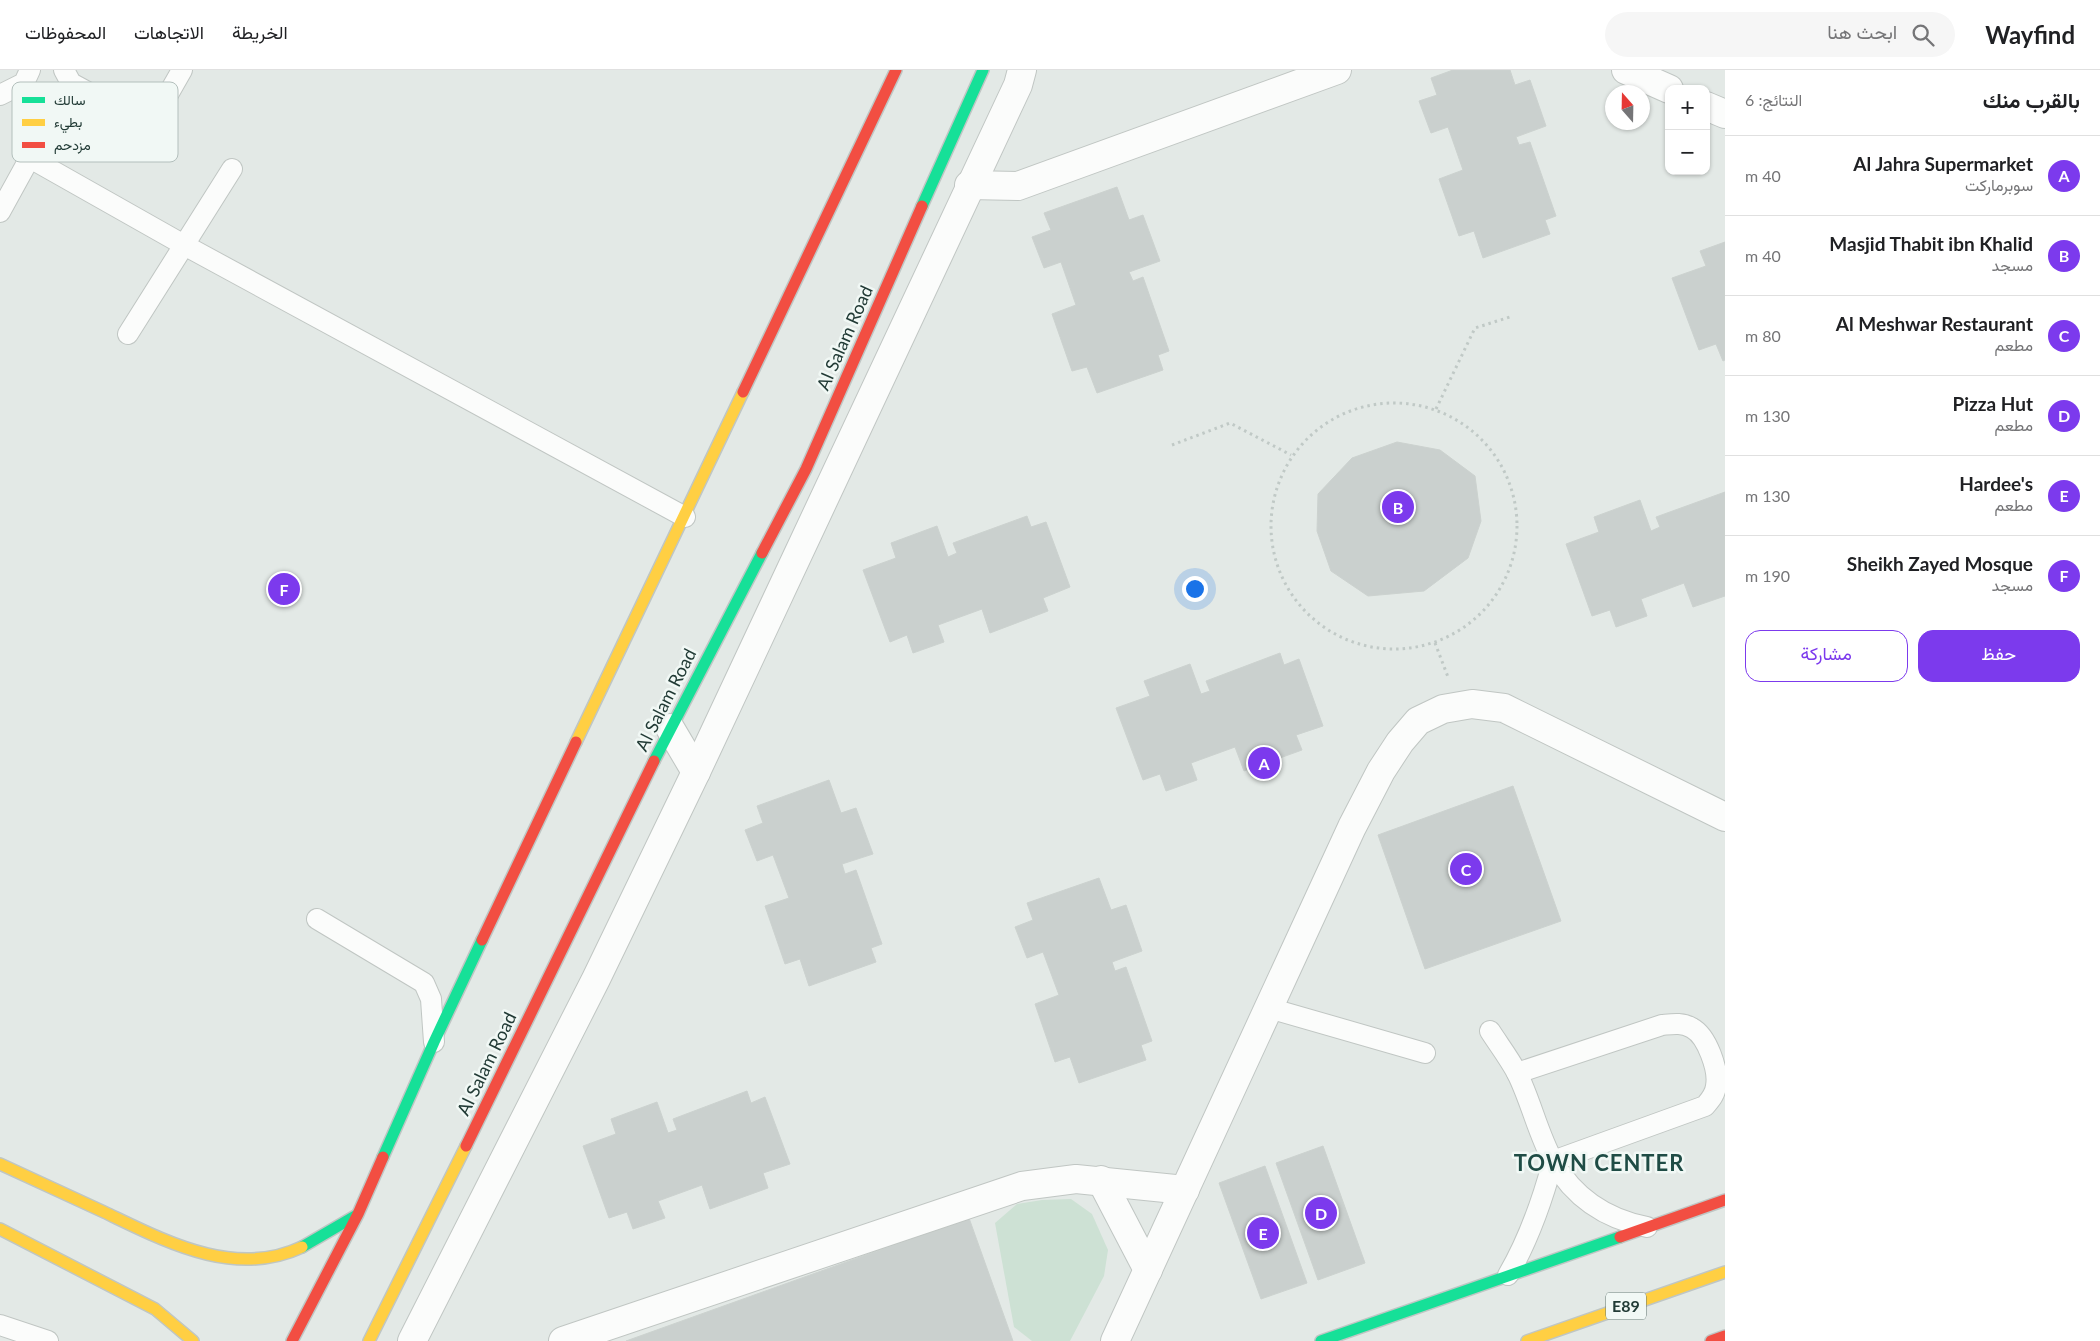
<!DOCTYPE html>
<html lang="ar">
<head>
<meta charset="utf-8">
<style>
	:root { --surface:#fff; --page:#f6f6f6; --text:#202124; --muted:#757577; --line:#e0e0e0; --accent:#7c3aed }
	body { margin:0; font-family:Lato,Vazirmatn,sans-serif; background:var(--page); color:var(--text); direction:rtl }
	.controls { position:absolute; right:15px; top:15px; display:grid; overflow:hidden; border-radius:10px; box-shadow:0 1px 4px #0004 }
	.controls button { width:45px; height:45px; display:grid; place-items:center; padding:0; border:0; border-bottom:1px solid var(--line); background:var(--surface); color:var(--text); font:25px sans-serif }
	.compass { position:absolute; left:1605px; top:15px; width:45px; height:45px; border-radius:50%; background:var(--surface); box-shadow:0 1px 4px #0004; rotate:340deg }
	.you { position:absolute; left:1194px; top:518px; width:18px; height:18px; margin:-12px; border:4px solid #fff; border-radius:50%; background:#1a73e8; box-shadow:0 0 0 8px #1a73e833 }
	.badge { display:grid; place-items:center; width:32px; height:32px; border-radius:50%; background:var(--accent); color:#fff; font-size:16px; font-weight:700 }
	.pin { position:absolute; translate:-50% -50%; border:2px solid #fff; box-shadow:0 1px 5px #0006 }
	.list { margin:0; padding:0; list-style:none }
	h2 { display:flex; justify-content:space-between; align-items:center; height:65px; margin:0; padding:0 20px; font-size:21px }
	h2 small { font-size:16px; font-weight:400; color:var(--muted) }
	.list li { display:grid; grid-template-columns:32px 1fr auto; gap:15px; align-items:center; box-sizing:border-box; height:80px; padding:0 20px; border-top:1px solid var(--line) }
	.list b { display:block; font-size:19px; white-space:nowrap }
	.list p { margin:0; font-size:16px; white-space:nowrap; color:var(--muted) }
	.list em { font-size:16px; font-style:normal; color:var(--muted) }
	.actions { display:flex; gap:10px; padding:15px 20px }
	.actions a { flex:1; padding:11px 0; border:1px solid var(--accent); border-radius:15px; text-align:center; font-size:18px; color:var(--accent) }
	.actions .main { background:var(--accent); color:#fff }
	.icon { flex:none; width:28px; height:28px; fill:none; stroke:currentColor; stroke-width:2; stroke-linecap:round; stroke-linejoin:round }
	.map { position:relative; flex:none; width:1725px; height:1271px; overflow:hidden; direction:ltr }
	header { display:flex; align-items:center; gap:30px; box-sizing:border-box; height:70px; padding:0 25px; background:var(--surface); border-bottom:1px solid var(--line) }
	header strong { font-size:24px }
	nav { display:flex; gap:28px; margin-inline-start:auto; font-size:18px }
	.search { width:350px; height:45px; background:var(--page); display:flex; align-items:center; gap:12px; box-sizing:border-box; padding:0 18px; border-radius:28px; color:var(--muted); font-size:19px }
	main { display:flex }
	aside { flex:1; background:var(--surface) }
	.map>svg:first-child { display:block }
	.green { fill:#cde1d4 }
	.building { fill:#cad0ce; stroke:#ccd2cf }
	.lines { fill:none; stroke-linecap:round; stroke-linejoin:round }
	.lane-casing { stroke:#c0c6c3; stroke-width:22 }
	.street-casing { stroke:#c0c6c3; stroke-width:30 }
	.fast-casing { stroke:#bfc6c4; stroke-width:14 }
	.slow-casing { stroke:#bfc6c4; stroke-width:14 }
	.jam-casing { stroke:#bfc6c4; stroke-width:14 }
	.path { stroke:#c0c9c6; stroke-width:3; stroke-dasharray:2.5 4; stroke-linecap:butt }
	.lane { stroke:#fbfcfb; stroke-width:20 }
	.street { stroke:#fbfcfb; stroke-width:28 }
	.fast { stroke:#16e098; stroke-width:11 }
	.slow { stroke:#ffcf43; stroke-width:11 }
	.jam { stroke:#f24e42; stroke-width:11 }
	.labels { text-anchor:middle; stroke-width:5; stroke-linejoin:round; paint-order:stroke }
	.shield { fill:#f1f8f5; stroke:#60746f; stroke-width:1 }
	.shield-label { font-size:16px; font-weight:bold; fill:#223b36 }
	.street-label { font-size:18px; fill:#223b36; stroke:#f1f8f5 }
	.district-label { font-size:22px; font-weight:bold; letter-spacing:1px; fill:#1f4c45; stroke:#f1f8f5 }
	.key { fill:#f1f8f5; stroke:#b3bfbc; stroke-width:1 }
	.key-label { font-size:14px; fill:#223b36 }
</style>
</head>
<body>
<header>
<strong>Wayfind</strong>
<div class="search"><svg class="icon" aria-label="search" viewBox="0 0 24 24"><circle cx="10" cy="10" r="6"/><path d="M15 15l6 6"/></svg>ابحث هنا</div>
<nav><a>الخريطة</a><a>الاتجاهات</a><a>المحفوظات</a></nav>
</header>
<main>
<aside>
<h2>بالقرب منك<small>النتائج: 6</small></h2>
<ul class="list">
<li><span class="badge">A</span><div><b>Al Jahra Supermarket</b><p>سوبرماركت</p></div><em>40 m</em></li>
<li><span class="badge">B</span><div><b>Masjid Thabit ibn Khalid</b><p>مسجد</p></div><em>40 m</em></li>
<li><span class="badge">C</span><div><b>Al Meshwar Restaurant</b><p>مطعم</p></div><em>80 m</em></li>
<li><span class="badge">D</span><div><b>Pizza Hut</b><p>مطعم</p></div><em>130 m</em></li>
<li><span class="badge">E</span><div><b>Hardee's</b><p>مطعم</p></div><em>130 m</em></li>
<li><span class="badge">F</span><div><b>Sheikh Zayed Mosque</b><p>مسجد</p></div><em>190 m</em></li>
</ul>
<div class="actions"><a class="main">حفظ</a><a>مشاركة</a></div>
</aside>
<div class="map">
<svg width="1725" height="1271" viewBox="0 0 1725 1271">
	<rect width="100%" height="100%" fill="#e3e9e6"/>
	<path class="green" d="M1071 1129 1092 1144 1108 1180 1104 1206 1070 1271H1032L1014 1257 995 1153 1017 1134 1042 1130Z"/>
	<g class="building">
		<path d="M1453 0H1510L1515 15 1530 10 1546 56 1516 67 1519 75 1530 72 1556 146 1545 150 1550 164 1483 188 1474 161 1459 166 1439 109 1463 100 1448 57 1431 63 1419 31 1437 25 1431 8Z"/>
		<path d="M1117 117 1129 150 1143 145 1160 191 1129 202 1133 211 1143 207 1169 281 1158 285 1163 300 1097 323 1087 297 1072 301 1052 244 1076 235 1061 192 1044 198 1032 167 1051 160 1044 143Z"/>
		<path d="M1725 172V290L1723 291 1716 274 1699 280 1672 208 1706 196 1700 181Z"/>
		<path d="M1397 372 1440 380 1475 406 1481 451 1468 488 1424 521 1368 526 1331 501 1317 461 1318 424 1352 388Z"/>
		<path d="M1725 422V526L1693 537 1684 513 1641 529 1647 546 1616 557 1610 540 1592 546 1566 474 1599 462 1594 447 1640 430 1651 461 1660 457 1656 447Z"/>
		<path d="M1027 446 1031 457 1046 452 1070 517 1043 528 1048 541 990 563 982 539 938 555 944 572 913 583 907 565 890 572 863 500 896 488 891 473 937 456 948 487 957 483 953 473Z"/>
		<path d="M1280 583 1284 595 1299 589 1323 656 1296 665 1302 680 1244 701 1235 677 1191 693 1197 710 1166 721 1160 704 1143 710 1116 638 1150 626 1144 611 1190 594 1201 624 1210 621 1206 611Z"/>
		<path d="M829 710 841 743 856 738 873 784 842 794 845 804 856 800 882 874 871 878 876 892 809 916 800 889 785 894 765 836 789 828 773 785 757 791 745 760 763 753 757 736Z"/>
		<path d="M1513 716 1561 851 1425 899 1378 765Z"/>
		<path d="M1099 808 1111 840 1126 835 1142 881 1112 892 1115 901 1126 897 1152 971 1141 975 1146 990 1079 1013 1070 987 1055 992 1035 934 1059 925 1043 882 1027 888 1015 857 1033 850 1027 833Z"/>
		<path d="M747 1021 751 1033 765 1027 790 1094 763 1103 768 1118 710 1139 702 1115 658 1131 665 1148 633 1159 627 1142 609 1148 583 1076 616 1064 611 1049 657 1032 668 1063 677 1060 673 1049Z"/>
		<path d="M1323 1076 1365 1193 1318 1210 1276 1093Z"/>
		<path d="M1265 1096 1307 1213 1261 1229 1219 1113Z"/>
		<path d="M969 1148 1013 1271H626Z"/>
	</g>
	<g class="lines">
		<defs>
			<g id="lane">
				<path d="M64 0 71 13 150 56 182 0"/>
				<path d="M0 25 24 13 30 0"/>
				<path d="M30 88 184 175 685 447"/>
				<path d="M0 142 71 13"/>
				<path d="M128 264 232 99"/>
				<path d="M317 849 424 913 431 929 434 972"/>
				<path d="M1269 938 1425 983"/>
				<path d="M1490 961C1499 975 1509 988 1517 1003 1531 1031 1538 1064 1553 1091 1574 1128 1606 1149 1647 1157"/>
				<path d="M1517 1003 1662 955C1672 954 1682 952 1692 958 1707 966 1719 1000 1716 1016 1715 1025 1710 1030 1705 1036L1553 1091"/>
				<path d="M1508 1205C1529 1169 1542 1132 1553 1091"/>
				<path d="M0 1255 48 1271"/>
			</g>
			<g id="street">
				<path d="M1626 0 1669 19"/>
				<path d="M1706 36 1725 44"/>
				<path d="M969 115 1018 116 1337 0"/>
				<path d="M670 658 696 702"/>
				<path d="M1101 1110 1148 1200"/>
				<path d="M412 1271 596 909 696 702 1018 15 1022 0"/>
				<path d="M563 1271 1022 1116 1076 1109 1185 1120"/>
				<path d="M1115 1271 1352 757 1381 701 1400 672 1418 651 1443 639 1472 634 1504 638 1725 747"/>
			</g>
			<g id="fast">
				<path d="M922 136 983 0"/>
				<path d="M654 691 762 483"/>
				<path d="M383 1087 434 972 482 870"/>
				<path d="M302 1177 357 1145"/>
				<path d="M1321 1271 1620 1167"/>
			</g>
			<g id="slow">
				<path d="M576 672 743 322"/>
				<path d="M0 1094C35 1110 69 1126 104 1142 165 1171 234 1209 302 1177"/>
				<path d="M0 1159 155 1239 193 1271"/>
				<path d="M369 1271 466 1076"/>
				<path d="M1527 1271 1725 1202"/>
			</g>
			<g id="jam">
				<path d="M743 322 896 0"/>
				<path d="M762 483 806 399 922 136"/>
				<path d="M482 870 576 672"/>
				<path d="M466 1076 654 691"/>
				<path d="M1620 1167 1725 1130"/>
				<path d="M292 1271 358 1144 383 1087"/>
				<path d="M1711 1271 1725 1266"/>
			</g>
		</defs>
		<use href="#lane" class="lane-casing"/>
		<use href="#street" class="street-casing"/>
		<use href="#fast" class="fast-casing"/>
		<use href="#slow" class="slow-casing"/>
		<use href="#jam" class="jam-casing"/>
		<g class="path">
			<circle cx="1394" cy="456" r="123"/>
			<path d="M1436 339 1475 258 1513 246"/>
			<path d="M1172 375 1230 353 1291 385"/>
			<path d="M1435 573 1448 607"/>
		</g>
		<use href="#lane" class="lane"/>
		<use href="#street" class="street"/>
		<use href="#fast" class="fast"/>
		<use href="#slow" class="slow"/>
		<use href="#jam" class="jam"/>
	</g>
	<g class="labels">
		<rect class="shield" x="1606" y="1222.5" width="40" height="27" rx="4"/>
		<g class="shield-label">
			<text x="1626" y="1242">E89</text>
		</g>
		<g class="street-label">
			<text transform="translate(845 268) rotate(-66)" y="6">Al Salam Road</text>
			<text transform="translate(666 630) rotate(-63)" y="6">Al Salam Road</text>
			<text transform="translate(487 994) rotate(-64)" y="6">Al Salam Road</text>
		</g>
		<g class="district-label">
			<text x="1599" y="1101">TOWN CENTER</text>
		</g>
	</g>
	<rect x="12" y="12" width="166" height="80" rx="8" class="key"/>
	<rect x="22" y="27" width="23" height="6" fill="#16e098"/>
	<rect x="22" y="49" width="23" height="7" fill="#ffcf43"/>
	<rect x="22" y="72" width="23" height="6" fill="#f24e42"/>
	<g class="key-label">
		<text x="54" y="35">سالك</text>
		<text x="54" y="57">بطيء</text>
		<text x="54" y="80">مزدحم</text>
	</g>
</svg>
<div class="controls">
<button>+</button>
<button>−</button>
</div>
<svg class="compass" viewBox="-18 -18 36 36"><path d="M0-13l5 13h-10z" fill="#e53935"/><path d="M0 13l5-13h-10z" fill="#757577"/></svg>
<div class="you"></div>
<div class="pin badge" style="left:1264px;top:693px">A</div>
<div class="pin badge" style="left:1398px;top:437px">B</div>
<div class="pin badge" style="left:1466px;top:799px">C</div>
<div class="pin badge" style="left:1321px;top:1143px">D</div>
<div class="pin badge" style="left:1263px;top:1163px">E</div>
<div class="pin badge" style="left:284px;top:519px">F</div>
</div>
</main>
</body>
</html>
